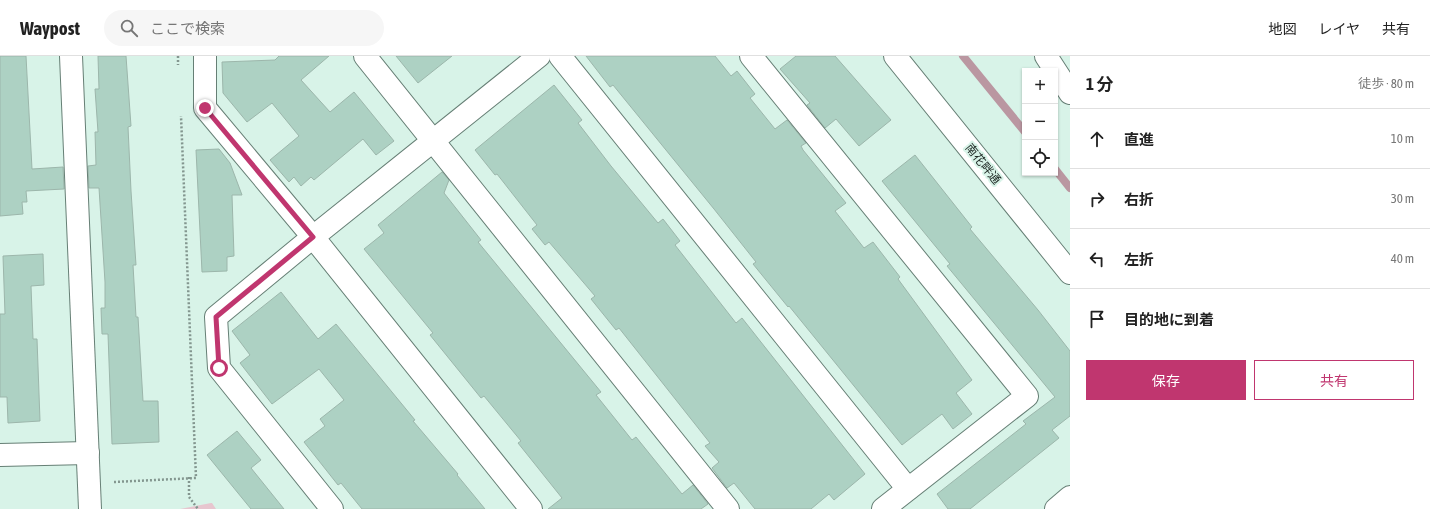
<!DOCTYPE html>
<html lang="ja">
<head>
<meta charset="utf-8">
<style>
	:root { --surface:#fff; --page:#f6f6f6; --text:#222; --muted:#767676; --line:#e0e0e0; --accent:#c0366f }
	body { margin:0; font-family:"Asap Condensed","Noto Sans JP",sans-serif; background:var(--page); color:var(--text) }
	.controls { position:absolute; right:12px; top:12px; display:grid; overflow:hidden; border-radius:0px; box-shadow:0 1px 3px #0004 }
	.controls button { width:36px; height:36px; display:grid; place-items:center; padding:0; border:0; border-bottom:1px solid var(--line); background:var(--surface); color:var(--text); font:20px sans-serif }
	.stop { position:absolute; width:12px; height:12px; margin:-9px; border:3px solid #c0366f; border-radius:50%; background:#fff }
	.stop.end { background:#c0366f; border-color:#fff; box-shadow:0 1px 4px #0008 }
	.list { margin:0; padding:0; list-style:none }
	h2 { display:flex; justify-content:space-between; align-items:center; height:52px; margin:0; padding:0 16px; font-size:17px }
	h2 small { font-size:13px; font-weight:400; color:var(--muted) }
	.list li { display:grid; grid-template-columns:26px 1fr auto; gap:12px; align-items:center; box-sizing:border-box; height:60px; padding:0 16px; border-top:1px solid var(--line) }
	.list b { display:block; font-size:15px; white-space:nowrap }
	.list em { font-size:13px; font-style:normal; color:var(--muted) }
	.actions { display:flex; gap:8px; padding:12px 16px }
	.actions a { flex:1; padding:9px 0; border:1px solid var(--accent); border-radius:0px; text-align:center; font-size:14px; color:var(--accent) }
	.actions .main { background:var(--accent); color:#fff }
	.icon { flex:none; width:22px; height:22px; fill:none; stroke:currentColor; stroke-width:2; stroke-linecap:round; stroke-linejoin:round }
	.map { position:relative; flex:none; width:1070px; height:453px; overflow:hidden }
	header { display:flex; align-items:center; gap:24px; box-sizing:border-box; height:56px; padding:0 20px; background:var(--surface); border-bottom:1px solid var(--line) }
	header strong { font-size:19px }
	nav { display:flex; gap:22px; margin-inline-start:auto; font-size:14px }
	.search { width:280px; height:36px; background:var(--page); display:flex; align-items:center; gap:10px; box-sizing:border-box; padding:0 14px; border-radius:22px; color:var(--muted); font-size:15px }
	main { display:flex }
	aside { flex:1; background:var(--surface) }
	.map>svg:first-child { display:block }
	.green { fill:#e7c6cf }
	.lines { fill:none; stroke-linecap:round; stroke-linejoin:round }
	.stream { stroke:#ba97a1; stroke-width:8 }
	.building { fill:#add1c3; stroke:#9cb6ab }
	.minor-casing { stroke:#667f75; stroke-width:24 }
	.path { stroke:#83968f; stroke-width:2.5; stroke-dasharray:2 2; stroke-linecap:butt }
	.minor { stroke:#fff; stroke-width:22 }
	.route { stroke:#c0366f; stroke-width:5 }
	.labels { text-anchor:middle; stroke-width:4; stroke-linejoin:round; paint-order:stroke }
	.street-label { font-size:12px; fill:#222c28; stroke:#d8f3e8 }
</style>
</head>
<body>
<header>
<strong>Waypost</strong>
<div class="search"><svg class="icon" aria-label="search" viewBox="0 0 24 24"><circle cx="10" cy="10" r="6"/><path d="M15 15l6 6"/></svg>ここで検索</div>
<nav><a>地図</a><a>レイヤ</a><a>共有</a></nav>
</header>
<main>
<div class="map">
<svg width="1070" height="453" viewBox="0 0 1070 453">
	<rect width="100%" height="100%" fill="#d8f3e8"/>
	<path class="green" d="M212 447 216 453H180L211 447Z"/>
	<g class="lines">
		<g class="stream">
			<path d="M963 0 1025 76"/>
			<path d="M1055 113 1070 132"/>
		</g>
	</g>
	<g class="building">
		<path d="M0 0H26L32 113 63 111 64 133 26 135 27 146H22L23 158 0 160Z"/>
		<path d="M98 0H126L131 70 128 71 131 135 136 209H133L136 261H138L143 345H158L159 386 112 388 108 278H102L101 252H105V226L99 132H89L88 110 96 109 95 76H98L95 33H99Z"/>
		<path d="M279 0H329L301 24 330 56 354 36 394 85 376 99 363 83 314 124 311 121 301 130 294 121 289 126 270 104 299 80 272 47 247 66 223 37 222 6 275 4Z"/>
		<path d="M396 0H452L418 27Z"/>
		<path d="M586 0H715L731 20 737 15 755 38 750 42 775 73 787 64 806 87 801 90 803 94 846 147 835 155 864 192 873 186 900 221 898 223 972 324 956 337 972 358 953 373 942 358 902 389 789 250 788 251 753 208 756 206 714 153 613 29 610 31Z"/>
		<path d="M796 0H835L891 64 859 90 836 63 825 72 807 49 810 47 780 13Z"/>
		<path d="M554 29 582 64 578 67 611 110 658 167 663 163 680 185 675 189 736 267 742 262 865 418 834 444 829 438 811 453H755L734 427 727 432 712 412 719 406 705 390 710 387 619 272 616 274 591 243 595 240 549 186 545 189 532 173 537 169 497 118 495 119 475 94Z"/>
		<path d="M219 93 230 107 242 139H232L234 200 227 201V215L202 216 196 94Z"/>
		<path d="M915 99 972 171 970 173 1038 254 1070 295V360L1052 374 1059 382 970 453H948L937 438 1026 368 1023 365 1055 341 947 210 950 208 882 125Z"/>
		<path d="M442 116 449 124 444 137 481 184 478 186 601 336 596 339 632 384 636 381 682 438 693 429 708 448 701 453H548L562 442 518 387 521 385 484 340 481 342 430 279 433 277 364 193 384 177 378 169Z"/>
		<path d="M43 198 44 229 31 230 33 283H37L40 365 8 367 7 341H0V258H5L3 200Z"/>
		<path d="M281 236 318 283 336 268 415 364 413 365 458 418 457 419 485 453H362L341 427 338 429 304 386 325 370 320 363 344 344 319 313 272 348 240 307 250 299 232 275Z"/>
		<path d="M237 375 261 404 251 412 284 453H251L207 399Z"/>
	</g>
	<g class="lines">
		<defs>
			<g id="minor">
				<path d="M71 0 90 453"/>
				<path d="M205 0V52L313 181 216 261 219 312 332 453"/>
				<path d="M365 0 728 453"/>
				<path d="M560 0 908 433"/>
				<path d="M751 0 1027 340 883 453"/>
				<path d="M895 0 1070 217"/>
				<path d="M1046 0 1070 37"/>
				<path d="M0 399 88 397"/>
				<path d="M531 453 313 181 539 0"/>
				<path d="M1056 453 1070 441"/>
			</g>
		</defs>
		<use href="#minor" class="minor-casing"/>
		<g class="path">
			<path d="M178 0V9"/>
			<path d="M189 421V441L198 453"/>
			<path d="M114 426 196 422 181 60"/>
		</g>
		<use href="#minor" class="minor"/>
	</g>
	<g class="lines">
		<path class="route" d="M205 52 313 181 216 261 219 312"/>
	</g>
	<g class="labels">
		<g class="street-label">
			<text transform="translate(983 108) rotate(51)" y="4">南花畔通</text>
		</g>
	</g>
</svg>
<div class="controls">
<button>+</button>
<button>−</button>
<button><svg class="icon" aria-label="locate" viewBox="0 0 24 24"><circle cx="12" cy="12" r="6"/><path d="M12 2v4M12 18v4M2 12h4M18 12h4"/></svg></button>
</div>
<div class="stop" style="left:219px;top:312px"></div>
<div class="stop end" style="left:205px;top:52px"></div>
</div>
<aside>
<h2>1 分<small>徒歩 · 80 m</small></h2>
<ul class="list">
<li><svg class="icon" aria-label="ahead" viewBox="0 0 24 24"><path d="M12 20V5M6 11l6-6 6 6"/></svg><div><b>直進</b></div><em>10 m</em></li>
<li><svg class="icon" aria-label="right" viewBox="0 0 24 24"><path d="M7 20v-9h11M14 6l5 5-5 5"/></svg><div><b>右折</b></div><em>30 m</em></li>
<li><svg class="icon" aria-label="left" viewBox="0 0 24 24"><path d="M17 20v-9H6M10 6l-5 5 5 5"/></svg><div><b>左折</b></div><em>40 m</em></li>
<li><svg class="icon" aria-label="arrive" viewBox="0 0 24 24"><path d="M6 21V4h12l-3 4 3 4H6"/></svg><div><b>目的地に到着</b></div></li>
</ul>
<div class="actions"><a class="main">保存</a><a>共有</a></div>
</aside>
</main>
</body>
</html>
